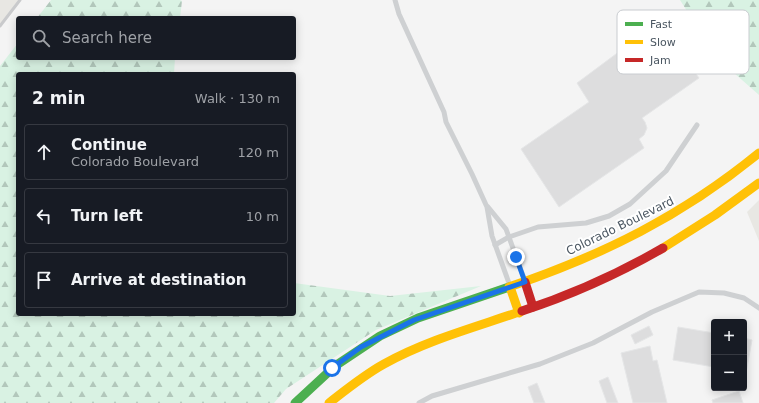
<!DOCTYPE html>
<html lang="en">
<head>
<meta charset="utf-8">
<style>
	:root { --surface:#171b24; --page:#242831; --text:#f1f3f6; --muted:#9ea1a6; --line:#363941 }
	body { margin:0; font-family:"DejaVu Sans",sans-serif; background:var(--page); color:var(--text) }
	.controls { position:absolute; right:12px; bottom:12px; display:grid; overflow:hidden; border-radius:4px; box-shadow:0 2px 10px #0003 }
	.controls button { width:36px; height:36px; display:grid; place-items:center; padding:0; border:0; border-bottom:1px solid var(--line); background:var(--surface); color:var(--text); font:20px sans-serif }
	.stop { position:absolute; width:12px; height:12px; margin:-9px; border:3px solid #1a73e8; border-radius:50%; background:#fff }
	.stop.end { background:#1a73e8; border-color:#fff; box-shadow:0 1px 4px #0008 }
	.list { margin:0; padding:0; list-style:none }
	h2 { display:flex; justify-content:space-between; align-items:center; height:52px; margin:0; padding:0 16px; font-size:17px }
	h2 small { font-size:13px; font-weight:400; color:var(--muted) }
	.list li { display:grid; grid-template-columns:26px 1fr auto; gap:12px; align-items:center; box-sizing:border-box; height:56px; margin:0 8px 8px; padding:0 8px; border:1px solid var(--line); border-radius:4px }
	.list b { display:block; font-size:15px; white-space:nowrap }
	.list p { margin:0; font-size:13px; white-space:nowrap; color:var(--muted) }
	.list em { font-size:13px; font-style:normal; color:var(--muted) }
	.icon { flex:none; width:22px; height:22px; fill:none; stroke:currentColor; stroke-width:2; stroke-linecap:round; stroke-linejoin:round }
	.map { position:relative; flex:none; width:759px; height:403px; overflow:hidden }
	.search { position:absolute; background:var(--surface); box-shadow:0 2px 10px #0003; left:16px; top:16px; width:280px; height:44px; display:flex; align-items:center; gap:10px; box-sizing:border-box; padding:0 14px; border-radius:4px; color:var(--muted); font-size:15px }
	.panel { position:absolute; background:var(--surface); box-shadow:0 2px 10px #0003; left:16px; top:72px; width:280px; height:244px; border-radius:4px }
	.map>svg:first-child { display:block }
	.commercial { fill:#e8e7e3 }
	.forest { fill:url(#forest-firs) }
	.building { fill:#ddddde; stroke:#e5e6e7 }
	.lines { fill:none; stroke-linecap:round; stroke-linejoin:round }
	.lane { stroke:#ced0d2; stroke-width:5 }
	.fast { stroke:#4caf50; stroke-width:9 }
	.slow { stroke:#ffc107; stroke-width:9 }
	.jam { stroke:#c62828; stroke-width:9 }
	.rail { stroke:#c9cacc; stroke-width:3 }
	.route { stroke:#1a73e8; stroke-width:5 }
	.labels { text-anchor:middle; stroke-width:4; stroke-linejoin:round; paint-order:stroke }
	.street-label { font-size:12px; fill:#4a5661; stroke:#fff }
	.key { fill:#fff; stroke:#c9ccd0; stroke-width:1 }
	.key-label { font-size:11px; fill:#4a5661 }
</style>
</head>
<body>
<div class="map">
<svg width="759" height="403" viewBox="0 0 759 403">
	<defs>
		<pattern id="forest-firs" width="22" height="20" patternUnits="userSpaceOnUse"><rect width="22" height="20" fill="#d9f2e3"/><path d="M5 1l3.5 6h-7zM16 11l3.5 6h-7z" fill="#b2c7bb"/></pattern>
	</defs>
	<rect width="100%" height="100%" fill="#f4f4f4"/>
	<g class="commercial">
		<path d="M0 0H20L0 26Z"/>
		<path d="M759 200V241L747 212Z"/>
	</g>
	<g class="forest">
		<path d="M51 0H180L182 1 180 18H37Z"/>
		<path d="M680 0H759V95L716 57Z"/>
		<path d="M18 43V58H175L174 74H18V314H294V283L390 296 481 286 376 330 286 389 274 403H0V66Z"/>
	</g>
	<g class="building">
		<path d="M659 22 699 78 642 118 645 122 647 128 644 135 639 139 644 148 559 207 521 149 589 102 577 83Z"/>
		<path d="M649 326 653 335 635 344 631 335Z"/>
		<path d="M678 327 714 333V367L673 360Z"/>
		<path d="M744 338 752 340 746 373 744 372Z"/>
		<path d="M650 346 653 361 657 360 667 403H633L621 353Z"/>
		<path d="M608 377 618 403H607L599 381Z"/>
		<path d="M537 383 545 403H534L528 387Z"/>
		<path d="M739 391 743 403H713L712 400Z"/>
	</g>
	<g class="lines">
		<g class="lane">
			<path d="M395 0 399 14 444 112 446 122 472 174 487 207 492 236 510 286"/>
			<path d="M488 207 506 229 525 281"/>
			<path d="M495 245 509 237 538 227 586 223 609 216 630 204 666 171 697 125"/>
			<path d="M419 403 432 396 540 364 593 343 652 312 699 292 724 293 744 298 759 308"/>
		</g>
		<path class="fast" d="M295 403 335 366 380 336 418 318 509 287"/>
		<g class="slow">
			<path d="M663 248 715 215 759 183"/>
			<path d="M509 287C603 255 682 216 759 153"/>
			<path d="M510 287 519 313"/>
			<path d="M329 403C347 389 364 375 384 364 427 340 476 327 522 311"/>
		</g>
		<g class="jam">
			<path d="M525 282 533 307"/>
			<path d="M522 311C571 295 618 274 663 248"/>
		</g>
		<path class="rail" d="M0 26 20 0"/>
	</g>
	<g class="lines">
		<path class="route" d="M332 368 361 347 414 320 525 282 516 257"/>
	</g>
	<g class="labels">
		<g class="street-label">
			<text transform="translate(620 226) rotate(-26)" y="4">Colorado Boulevard</text>
		</g>
	</g>
	<rect x="617" y="10" width="132" height="64" rx="6" class="key"/>
	<rect x="625" y="22" width="18" height="4" fill="#4caf50"/>
	<rect x="625" y="40" width="18" height="4" fill="#ffc107"/>
	<rect x="625" y="58" width="18" height="4" fill="#c62828"/>
	<g class="key-label">
		<text x="650" y="28">Fast</text>
		<text x="650" y="46">Slow</text>
		<text x="650" y="64">Jam</text>
	</g>
</svg>
<div class="controls">
<button>+</button>
<button>−</button>
</div>
<div class="stop" style="left:332px;top:368px"></div>
<div class="stop end" style="left:516px;top:257px"></div>
<div class="search"><svg class="icon" aria-label="search" viewBox="0 0 24 24"><circle cx="10" cy="10" r="6"/><path d="M15 15l6 6"/></svg>Search here</div>
<section class="panel">
<h2>2 min<small>Walk · 130 m</small></h2>
<ul class="list">
<li><svg class="icon" aria-label="ahead" viewBox="0 0 24 24"><path d="M12 20V5M6 11l6-6 6 6"/></svg><div><b>Continue</b><p>Colorado Boulevard</p></div><em>120 m</em></li>
<li><svg class="icon" aria-label="left" viewBox="0 0 24 24"><path d="M17 20v-9H6M10 6l-5 5 5 5"/></svg><div><b>Turn left</b></div><em>10 m</em></li>
<li><svg class="icon" aria-label="arrive" viewBox="0 0 24 24"><path d="M6 21V4h12l-3 4 3 4H6"/></svg><div><b>Arrive at destination</b></div></li>
</ul>
</section>
</div>
</body>
</html>
